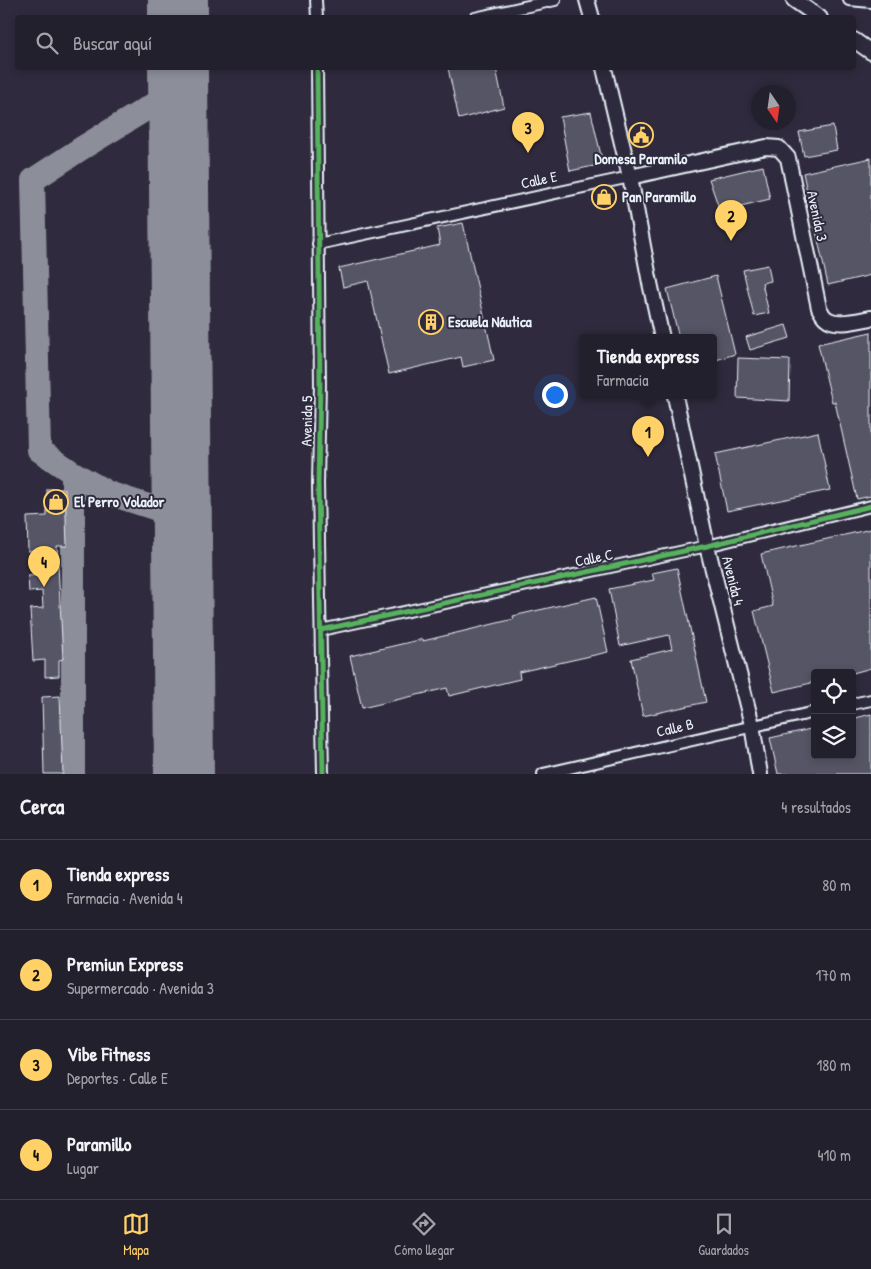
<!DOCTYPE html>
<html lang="es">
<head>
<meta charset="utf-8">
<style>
	:root { --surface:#23202e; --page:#2b2836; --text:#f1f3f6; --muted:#a3a3aa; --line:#403e4a; --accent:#ffd166 }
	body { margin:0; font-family:"Patrick Hand",sans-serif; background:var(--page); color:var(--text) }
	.controls { position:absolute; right:15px; bottom:15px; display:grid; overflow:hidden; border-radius:5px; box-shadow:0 2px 8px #0003 }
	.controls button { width:45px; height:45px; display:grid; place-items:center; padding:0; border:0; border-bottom:1px solid var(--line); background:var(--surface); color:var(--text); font:25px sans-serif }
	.compass { position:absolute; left:751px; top:85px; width:45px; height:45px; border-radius:50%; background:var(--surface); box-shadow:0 2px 8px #0003; rotate:167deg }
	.you { position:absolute; left:554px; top:394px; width:18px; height:18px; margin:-12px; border:4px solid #fff; border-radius:50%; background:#1a73e8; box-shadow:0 0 0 8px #1a73e833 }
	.badge { display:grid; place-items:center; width:32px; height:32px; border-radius:50%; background:var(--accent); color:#111; font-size:16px; font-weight:700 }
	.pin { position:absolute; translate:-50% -41px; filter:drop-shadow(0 1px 2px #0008) }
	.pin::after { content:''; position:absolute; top:26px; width:18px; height:15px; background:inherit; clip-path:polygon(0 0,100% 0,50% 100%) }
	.popup { position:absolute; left:579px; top:334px; width:138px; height:65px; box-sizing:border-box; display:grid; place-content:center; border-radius:5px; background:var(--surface); filter:drop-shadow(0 1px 4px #0005); font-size:16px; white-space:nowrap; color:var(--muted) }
	.popup b { font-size:19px; color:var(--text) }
	.popup::after { content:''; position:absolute; left:50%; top:100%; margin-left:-10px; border:10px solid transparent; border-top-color:var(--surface) }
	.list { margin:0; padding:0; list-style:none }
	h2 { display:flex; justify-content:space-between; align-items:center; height:65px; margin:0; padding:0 20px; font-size:21px }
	h2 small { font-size:16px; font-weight:400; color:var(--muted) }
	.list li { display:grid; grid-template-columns:32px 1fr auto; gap:15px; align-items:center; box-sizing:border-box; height:90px; padding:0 20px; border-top:1px solid var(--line) }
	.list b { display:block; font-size:19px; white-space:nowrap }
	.list p { margin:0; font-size:16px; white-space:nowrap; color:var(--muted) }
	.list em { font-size:16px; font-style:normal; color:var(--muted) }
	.icon { flex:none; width:28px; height:28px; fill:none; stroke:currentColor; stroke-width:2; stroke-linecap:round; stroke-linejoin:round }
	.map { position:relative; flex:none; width:871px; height:774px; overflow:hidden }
	.search { position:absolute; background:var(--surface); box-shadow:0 2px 8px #0003; left:15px; right:15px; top:15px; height:55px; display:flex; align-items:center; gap:12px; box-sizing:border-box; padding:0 18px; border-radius:5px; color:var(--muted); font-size:19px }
	.sheet { height:425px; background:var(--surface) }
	nav { display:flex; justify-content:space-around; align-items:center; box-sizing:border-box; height:70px; border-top:1px solid var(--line); background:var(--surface); font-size:14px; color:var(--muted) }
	nav a { display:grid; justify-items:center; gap:2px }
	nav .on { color:var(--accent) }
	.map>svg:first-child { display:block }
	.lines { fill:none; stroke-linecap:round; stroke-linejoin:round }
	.taxiway { stroke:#8c8e9a; stroke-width:24 }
	.runway { stroke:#8c8e9a; stroke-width:60 }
	.building { fill:#575565; stroke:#e8f1f8 }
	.minor-casing { stroke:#e8f1f8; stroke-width:14 }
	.secondary-casing { stroke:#e8f1f8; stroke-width:18 }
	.minor { stroke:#2f2a3d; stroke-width:10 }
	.secondary { stroke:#2f2a3d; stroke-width:14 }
	.cycleway-casing { stroke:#2f2a3d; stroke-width:8 }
	.cycleway { stroke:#56b35d; stroke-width:5 }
	.labels { text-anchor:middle; stroke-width:4; stroke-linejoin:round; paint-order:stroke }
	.poi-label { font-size:15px; font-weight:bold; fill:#e8f1f8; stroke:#2f2a3d; text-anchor:start }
	.street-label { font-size:15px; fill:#e8f1f8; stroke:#2f2a3d }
</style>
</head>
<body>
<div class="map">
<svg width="871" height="774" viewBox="0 0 871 774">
	<rect width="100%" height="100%" fill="#2f2a3d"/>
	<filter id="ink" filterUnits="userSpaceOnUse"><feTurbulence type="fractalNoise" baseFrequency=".02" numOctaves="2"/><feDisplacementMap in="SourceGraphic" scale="10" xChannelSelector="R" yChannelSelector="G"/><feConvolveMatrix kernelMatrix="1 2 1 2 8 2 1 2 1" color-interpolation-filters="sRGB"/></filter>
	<g filter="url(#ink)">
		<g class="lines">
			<g class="taxiway">
				<path d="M179 89 82 148 33 180 39 450 73 473 108 493 182 517"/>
				<path d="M73 774V473"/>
			</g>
			<g class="runway">
				<path d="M178 0V18"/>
				<path d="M178 68 184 774"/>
			</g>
		</g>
		<g class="building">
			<path d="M448 68H496L504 107 459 119Z"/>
			<path d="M591 112 603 164 570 171 560 117Z"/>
			<path d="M833 126 837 150 804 156 799 132Z"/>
			<path d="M871 158V275L828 285 803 173Z"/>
			<path d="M763 166 770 199 720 211 709 179Z"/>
			<path d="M463 223 494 360 463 367 461 357 389 374 368 281 343 287 339 268 440 245 437 228Z"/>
			<path d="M768 265 771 281 762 283 769 313 754 316 743 270Z"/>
			<path d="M716 276 735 354 713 361V338H679L667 289Z"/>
			<path d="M786 325 790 338 750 350 746 337Z"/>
			<path d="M871 332V496L857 499 835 402H832L818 344Z"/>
			<path d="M738 358 790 360 789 401 737 398Z"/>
			<path d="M818 432 830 490 727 511 715 454Z"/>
			<path d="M47 489H65L67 546H57L63 659 59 660V676L45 677V660L33 661 30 609 43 608 42 591 29 592 28 576 42 575 41 550 28 551 27 517 47 516Z"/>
			<path d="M871 529V668L853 673H815V682L774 692 754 611 773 606 761 554Z"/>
			<path d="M677 568 706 702 643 716 631 659 672 649 669 635 620 646 609 589 654 580 652 573Z"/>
			<path d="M596 597 608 652 519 672 520 679 449 696 447 688 362 708 350 656 423 639V641L514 619 513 616Z"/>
			<path d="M60 696 63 774H44L42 697Z"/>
			<path d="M871 714V774H778L770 738 815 728V755H852V719Z"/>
		</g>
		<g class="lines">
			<defs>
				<g id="minor">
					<path d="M316 0 317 18"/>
					<path d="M849 0 871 2"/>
					<path d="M475 18 555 0"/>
					<path d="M317 68 320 384 318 483 323 774"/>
					<path d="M318 244 630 177"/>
					<path d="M321 630 707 546 871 506"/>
					<path d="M852 704 871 700"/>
					<path d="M543 774 815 712"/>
				</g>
				<g id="secondary">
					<path d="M587 0 592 18"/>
					<path d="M794 0 820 18"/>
					<path d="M854 40 871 52"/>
					<path d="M604 68 630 177 650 283 662 338"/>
					<path d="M630 177 766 147 779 148 788 158 819 308C821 311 823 316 826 318 836 327 859 320 871 318"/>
					<path d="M675 396 707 546 752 725 760 774"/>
				</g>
			</defs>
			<use href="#minor" class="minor-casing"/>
			<use href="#secondary" class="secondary-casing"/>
			<use href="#minor" class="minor"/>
			<use href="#secondary" class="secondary"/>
			<defs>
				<g id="cycleway">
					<path d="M317 68 320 384 318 483 323 774"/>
					<path d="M321 630 707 546 871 506"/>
				</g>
			</defs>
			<use href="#cycleway" class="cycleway-casing"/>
			<use href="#cycleway" class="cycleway"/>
		</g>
	</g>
	<defs>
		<symbol id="civic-ring" viewBox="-11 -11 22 22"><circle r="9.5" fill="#2f2a3d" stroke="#ffd166" stroke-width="1.5"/><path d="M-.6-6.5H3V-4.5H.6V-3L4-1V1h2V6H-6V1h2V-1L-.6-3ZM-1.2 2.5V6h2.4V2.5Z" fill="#ffd166"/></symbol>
		<symbol id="shop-ring" viewBox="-11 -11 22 22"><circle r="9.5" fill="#2f2a3d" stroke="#ffd166" stroke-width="1.5"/><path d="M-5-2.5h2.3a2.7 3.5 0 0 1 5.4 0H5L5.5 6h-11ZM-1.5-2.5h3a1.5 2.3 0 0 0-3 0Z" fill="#ffd166"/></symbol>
		<symbol id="building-ring" viewBox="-11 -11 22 22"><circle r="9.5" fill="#2f2a3d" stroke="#ffd166" stroke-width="1.5"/><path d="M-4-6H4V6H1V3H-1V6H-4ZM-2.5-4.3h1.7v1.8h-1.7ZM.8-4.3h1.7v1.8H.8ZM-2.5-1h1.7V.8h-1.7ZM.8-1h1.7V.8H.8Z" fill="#ffd166"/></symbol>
	</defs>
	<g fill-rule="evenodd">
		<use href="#civic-ring" x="627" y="121" width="28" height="28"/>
		<use href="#shop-ring" x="590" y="183" width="28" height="28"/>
		<use href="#building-ring" x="417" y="308" width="28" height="28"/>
		<use href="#shop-ring" x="42" y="488" width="28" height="28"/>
	</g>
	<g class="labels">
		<g class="poi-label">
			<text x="641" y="164" text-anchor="middle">Domesa Paramilo</text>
			<text x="622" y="202">Pan Paramillo</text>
			<text x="448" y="327">Escuela Náutica</text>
			<text x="74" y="507">El Perro Volador</text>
		</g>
		<g class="street-label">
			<text transform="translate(539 180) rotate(-12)" y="5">Calle E</text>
			<text transform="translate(817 216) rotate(78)" y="5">Avenida 3</text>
			<text transform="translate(307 421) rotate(-89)" y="5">Avenida 5</text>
			<text transform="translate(594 558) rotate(-12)" y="5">Calle C</text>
			<text transform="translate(733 581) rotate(76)" y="5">Avenida 4</text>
			<text transform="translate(675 728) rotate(-13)" y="5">Calle B</text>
		</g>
	</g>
</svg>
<div class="controls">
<button><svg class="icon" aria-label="locate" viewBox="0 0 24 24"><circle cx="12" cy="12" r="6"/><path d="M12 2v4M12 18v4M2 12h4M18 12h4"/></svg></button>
<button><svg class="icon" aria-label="layers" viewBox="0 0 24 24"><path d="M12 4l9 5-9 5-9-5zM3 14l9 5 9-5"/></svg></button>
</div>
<svg class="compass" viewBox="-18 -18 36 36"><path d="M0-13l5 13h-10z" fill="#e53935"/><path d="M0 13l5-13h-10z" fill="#a3a3aa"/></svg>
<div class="you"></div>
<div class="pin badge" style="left:648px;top:457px">1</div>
<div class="popup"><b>Tienda express</b>Farmacia</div>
<div class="pin badge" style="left:731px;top:241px">2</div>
<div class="pin badge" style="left:528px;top:153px">3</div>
<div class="pin badge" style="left:44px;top:587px">4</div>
<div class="search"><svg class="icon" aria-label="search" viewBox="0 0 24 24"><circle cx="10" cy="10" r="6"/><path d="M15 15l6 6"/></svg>Buscar aquí</div>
</div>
<section class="sheet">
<h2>Cerca<small>4 resultados</small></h2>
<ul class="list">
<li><span class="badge">1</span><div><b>Tienda express</b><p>Farmacia · Avenida 4</p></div><em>80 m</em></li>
<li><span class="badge">2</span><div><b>Premiun Express</b><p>Supermercado · Avenida 3</p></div><em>170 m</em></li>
<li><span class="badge">3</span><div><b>Vibe Fitness</b><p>Deportes · Calle E</p></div><em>180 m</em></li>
<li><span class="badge">4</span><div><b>Paramillo</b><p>Lugar</p></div><em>410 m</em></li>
</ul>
</section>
<nav>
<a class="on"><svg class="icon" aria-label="map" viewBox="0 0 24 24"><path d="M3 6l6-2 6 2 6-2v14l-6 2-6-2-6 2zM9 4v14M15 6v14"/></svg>Mapa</a>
<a><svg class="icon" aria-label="directions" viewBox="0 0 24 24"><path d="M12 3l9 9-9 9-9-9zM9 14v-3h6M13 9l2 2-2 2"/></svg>Cómo llegar</a>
<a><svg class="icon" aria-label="saved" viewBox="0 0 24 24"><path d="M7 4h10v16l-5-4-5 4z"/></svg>Guardados</a>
</nav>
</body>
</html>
